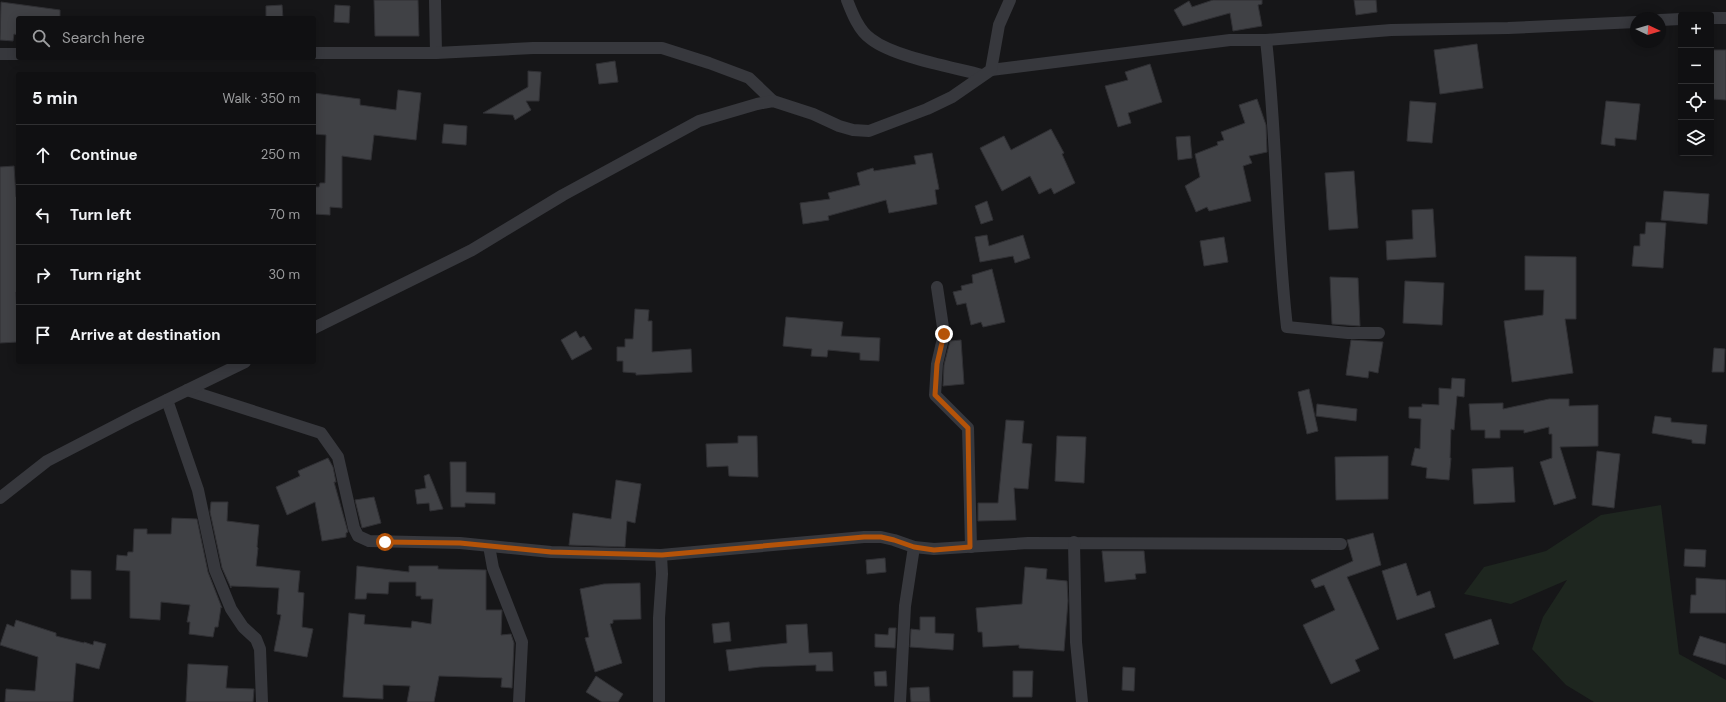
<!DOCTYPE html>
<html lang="en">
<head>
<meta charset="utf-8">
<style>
	:root { --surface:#101012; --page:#19191b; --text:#f1f3f6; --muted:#9c9d9f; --line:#303032 }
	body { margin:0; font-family:"DM Sans",sans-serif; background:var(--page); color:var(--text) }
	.controls { position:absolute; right:12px; top:12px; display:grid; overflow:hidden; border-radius:4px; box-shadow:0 2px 10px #0003 }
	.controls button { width:36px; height:36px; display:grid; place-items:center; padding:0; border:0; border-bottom:1px solid var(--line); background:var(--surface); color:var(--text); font:20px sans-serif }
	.compass { position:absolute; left:1630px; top:12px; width:36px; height:36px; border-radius:50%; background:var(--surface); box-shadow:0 2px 10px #0003; rotate:94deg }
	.stop { position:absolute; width:12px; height:12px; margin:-9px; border:3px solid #b45309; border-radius:50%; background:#fff }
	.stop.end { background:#b45309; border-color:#fff; box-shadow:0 1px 4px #0008 }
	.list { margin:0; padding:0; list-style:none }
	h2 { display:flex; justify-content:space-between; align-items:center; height:52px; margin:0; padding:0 16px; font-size:17px }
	h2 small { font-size:13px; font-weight:400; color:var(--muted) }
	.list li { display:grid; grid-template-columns:26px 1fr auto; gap:12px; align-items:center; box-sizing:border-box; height:60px; padding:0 16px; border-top:1px solid var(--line) }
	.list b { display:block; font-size:15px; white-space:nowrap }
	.list em { font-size:13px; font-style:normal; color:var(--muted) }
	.icon { flex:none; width:22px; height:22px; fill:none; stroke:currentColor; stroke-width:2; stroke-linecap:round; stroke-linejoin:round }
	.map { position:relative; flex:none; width:1726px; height:702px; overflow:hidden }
	.search { position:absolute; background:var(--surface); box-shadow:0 2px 10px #0003; left:16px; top:16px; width:300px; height:44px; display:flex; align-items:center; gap:10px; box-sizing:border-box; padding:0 14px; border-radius:4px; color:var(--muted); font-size:15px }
	.panel { position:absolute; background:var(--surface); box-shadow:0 2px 10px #0003; left:16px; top:72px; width:300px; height:292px; border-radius:4px }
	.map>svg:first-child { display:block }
	.green { fill:#1e261f }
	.building { fill:#404145; stroke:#303034 }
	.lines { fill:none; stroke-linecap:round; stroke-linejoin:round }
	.minor { stroke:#37383d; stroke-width:12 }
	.route { stroke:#b45309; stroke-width:5 }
</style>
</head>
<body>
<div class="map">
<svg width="1726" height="702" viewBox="0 0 1726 702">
	<rect width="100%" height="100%" fill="#161618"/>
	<path class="green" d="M1661 505 1679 654 1726 680V702H1594L1566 685 1532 649 1543 617 1567 580 1511 604 1464 594 1484 567 1546 551 1601 515Z"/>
	<g class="building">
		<path d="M374 0H418L419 36H375Z"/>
		<path d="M1213 0H1262V4L1258 5 1262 26 1233 31 1230 13 1183 26 1174 10 1189 1 1192 7Z"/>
		<path d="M1354 0H1376L1377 12 1356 15Z"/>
		<path d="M1 2 60 10V18H18V35L14 34 13 41 0 40Z"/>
		<path d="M282 5 283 18H266V6Z"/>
		<path d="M335 5 350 6 349 23 334 22Z"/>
		<path d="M1477 44 1483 88 1440 94 1434 50Z"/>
		<path d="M1711 50H1726V100L1711 99Z"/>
		<path d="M615 61 618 82 599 84 596 64Z"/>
		<path d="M1150 64 1162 102 1128 113 1131 123 1118 127 1105 86 1128 80 1125 72Z"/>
		<path d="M528 71 541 72 539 101H526L531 110 515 120 513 115 483 113 528 87Z"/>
		<path d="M398 90 421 93 416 140 374 135 371 160 342 156V208L330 207V215L314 214V187H319L320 183H325L326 135 314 134V93L360 99V105L396 110Z"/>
		<path d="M1257 99 1266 125 1267 152 1249 156 1252 163 1243 166 1251 201 1209 211 1207 207 1196 212 1185 186 1200 177 1195 154 1218 145 1217 142 1224 140 1221 132 1245 123 1239 105Z"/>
		<path d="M1410 101 1436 103 1432 143 1407 141Z"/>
		<path d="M1606 101 1640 104 1636 140 1615 138V146L1601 144Z"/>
		<path d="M444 124 467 126 466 145 442 143Z"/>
		<path d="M1051 129 1064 153 1062 154 1075 183 1054 194 1051 188 1039 194 1030 176 1002 191 980 148 1004 136 1011 150Z"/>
		<path d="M1190 136 1192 158 1178 160 1176 137Z"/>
		<path d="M932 153 939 189 935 190 937 204 889 213 886 200 828 216 829 220 803 224 800 203 830 199 828 193 860 185 857 173 873 168 874 171 916 164 914 156Z"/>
		<path d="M14 166 16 197H18V292H16L18 342 0 343V167Z"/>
		<path d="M1354 171 1358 228 1329 230 1325 173Z"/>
		<path d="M1664 191 1709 194 1707 224 1661 220Z"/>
		<path d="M987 201 993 220 981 224 975 206Z"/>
		<path d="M1433 209 1436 257 1387 260 1386 241 1413 239 1412 210Z"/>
		<path d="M1646 222 1666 223 1663 268 1632 266 1634 246H1640V234H1645Z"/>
		<path d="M987 235 989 246 1023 235 1030 258 1015 263 1013 256 980 262 975 237Z"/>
		<path d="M1224 237 1228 262 1204 266 1200 241Z"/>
		<path d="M1525 256 1576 257V319H1565L1573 373 1512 382 1504 321 1543 315 1544 290H1525Z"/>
		<path d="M992 269 1005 322 983 327 981 322 971 325 966 303 957 305 953 292 962 290 961 286 973 283 972 275Z"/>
		<path d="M1330 277 1358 278 1360 326 1332 324Z"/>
		<path d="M1405 281 1444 283 1442 325 1403 323Z"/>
		<path d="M635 309 649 310 648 321H652V352L691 349 692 372 636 375V373L623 372V361H617V347H625V339H633Z"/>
		<path d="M786 317 843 322 841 336 880 338 879 361 860 360V353L828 350 827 357 811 356 812 349 783 346Z"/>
		<path d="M576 331 580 338 584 336 592 349 572 360 561 340Z"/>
		<path d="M961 340 964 384 943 386 944 365 950 341Z"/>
		<path d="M1351 340 1383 342 1378 373 1369 371 1368 378 1346 375Z"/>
		<path d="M1714 348 1725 349 1724 372H1712Z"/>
		<path d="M1452 378 1465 379 1464 397 1457 396 1454 430 1451 429 1450 458H1451L1449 480 1426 478 1427 468 1411 465 1415 448 1420 449 1421 419 1409 418V407H1422V404L1439 405V388L1451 389Z"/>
		<path d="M1309 389 1318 431 1307 434 1298 392Z"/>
		<path d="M1549 399H1569V406L1598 405V446L1560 447 1576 498 1554 505 1540 462 1552 458V434H1549V427L1524 433V430H1500V438H1485V430H1471L1469 404 1503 403V409Z"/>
		<path d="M1317 404 1357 409 1356 421 1316 416Z"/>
		<path d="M1655 416 1671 418V422L1707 425 1705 444 1692 443V440L1652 433Z"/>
		<path d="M1006 420 1024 421 1022 443 1032 444 1028 489 1014 488 1016 520 978 521V503H998Z"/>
		<path d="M738 436H757L758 477 729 476 728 466 707 467 706 444 738 443Z"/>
		<path d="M1057 436 1086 437 1084 483 1055 481Z"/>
		<path d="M1597 451 1620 454 1614 508 1592 505Z"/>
		<path d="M1388 456V499L1336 500 1335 457Z"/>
		<path d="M328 458 333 467 336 482H334L348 532 346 533V537L322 541 315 502 287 515 276 487 300 476 298 471Z"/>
		<path d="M450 462H466V492L495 493V504L465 503V507H451Z"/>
		<path d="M1513 467 1515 502 1474 504 1472 469Z"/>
		<path d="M429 474 434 486 443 509 430 511 429 503 417 504 415 490 426 488 424 476Z"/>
		<path d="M616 480 641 484 635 523 627 521 625 547 569 545 573 513 611 519Z"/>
		<path d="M374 497 381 523 362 528 355 500Z"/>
		<path d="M211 502H228L227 521 259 525 257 547 258 548 256 566 300 571 298 592 304 593 302 627 313 629 307 657 274 651 281 615 277 614 279 588 231 586V588L222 568 210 512Z"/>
		<path d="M172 518 197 519 208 572 222 608 221 607 218 627H215L213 637 189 634 190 622H187L190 605 161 602 160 620 130 618V571L116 570 117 555 127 556 128 552H133L134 529H147V534H171Z"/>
		<path d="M1373 533 1381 565 1347 577 1379 649 1355 660 1360 671 1331 684 1303 625 1335 610 1324 585 1315 588 1311 580 1353 561 1347 540Z"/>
		<path d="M1685 549 1706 550 1705 567 1684 566Z"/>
		<path d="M1102 551H1144L1146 573 1135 574 1136 579 1105 582Z"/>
		<path d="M885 558 886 572 867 574 866 560Z"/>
		<path d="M1406 563 1417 596 1430 591 1435 607 1397 620 1382 571Z"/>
		<path d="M357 566 409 572V566H438V569L486 570V610H502L501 635 511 634 514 643 512 688 501 687 502 678 439 676 434 702H407L410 686 383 685V699L343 697 349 613 365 615 364 624 411 628 412 621 431 624 433 599H421V596H416V582H389L388 594 367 593 366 599H355Z"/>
		<path d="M1025 567 1047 569 1046 579 1067 581 1068 601 1064 651 1019 648V645L983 647 982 632H978L976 608 1022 604Z"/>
		<path d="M71 570 91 571V599H71Z"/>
		<path d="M1696 578 1726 580V613H1690L1691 595H1696Z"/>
		<path d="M640 583 641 619 613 620V623L610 624 622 663 595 672 585 638 589 637 580 589 604 584Z"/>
		<path d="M920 617H935V633L954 634 953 650 910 647 911 629 920 630Z"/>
		<path d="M1491 619 1499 644 1454 659 1445 634Z"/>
		<path d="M16 620 56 633V636L84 643V642L93 645 94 641 106 644 99 669 76 663 73 702H5L6 689 35 691 38 657 0 645 7 624 14 627Z"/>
		<path d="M729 622 731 641 714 643 712 624Z"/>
		<path d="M807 624 809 653 832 652 833 671H816V665L760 667 729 671 726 650 787 643 786 625Z"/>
		<path d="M889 628H896L895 648 875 647V634L888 635Z"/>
		<path d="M1700 636 1726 644V665L1693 655Z"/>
		<path d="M188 664 228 666 226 688 254 689 253 702H186Z"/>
		<path d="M1123 667 1135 668 1134 691 1122 690Z"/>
		<path d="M886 671 887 686H875L874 672Z"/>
		<path d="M1013 671H1033L1032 697H1013Z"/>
		<path d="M596 676 623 694 618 702H602L586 692Z"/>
		<path d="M929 687 930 702H911L910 688Z"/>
	</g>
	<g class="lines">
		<g class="minor">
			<path d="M435 0 436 53"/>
			<path d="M847 0C852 13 859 31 871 39 894 57 952 67 982 75"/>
			<path d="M1711 18H1726"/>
			<path d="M1660 20 1681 19"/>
			<path d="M1266 40C1277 136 1276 232 1287 327L1348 333H1379"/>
			<path d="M314 53H436L533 48H662L709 63 749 78 773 101"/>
			<path d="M0 54H18"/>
			<path d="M991 70 1230 40H1266L1391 30 1508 28 1636 22"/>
			<path d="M937 287 944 334 937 364 935 395 968 428 971 547"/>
			<path d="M314 328 472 250 563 195 699 121 757 104 773 101 813 114 839 126 853 130 869 131 927 109 952 97 991 70 999 25 1010 0"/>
			<path d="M187 390 321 433 338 457 354 528 358 536 369 541 460 543 551 552 661 555 864 537H881L894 540 914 547 934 549 1028 543 1341 544"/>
			<path d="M167 400 198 490 215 570 231 609 243 627 256 639 260 649 262 702"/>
			<path d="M0 498 47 461 134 416 245 362"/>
			<path d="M1074 542 1076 642 1082 702"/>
			<path d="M489 546 493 568 522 642 519 702"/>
			<path d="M659 702V618L662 574 661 555"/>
			<path d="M900 702 905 606 914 547"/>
		</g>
	</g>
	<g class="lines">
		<path class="route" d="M385 542 460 543 551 552 662 555 864 537H881L894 540 914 547 934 550 970 547 968 428 935 395 937 364 944 334"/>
	</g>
</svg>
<div class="controls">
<button>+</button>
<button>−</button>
<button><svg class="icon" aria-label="locate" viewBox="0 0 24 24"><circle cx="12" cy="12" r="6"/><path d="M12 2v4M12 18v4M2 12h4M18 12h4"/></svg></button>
<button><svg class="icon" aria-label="layers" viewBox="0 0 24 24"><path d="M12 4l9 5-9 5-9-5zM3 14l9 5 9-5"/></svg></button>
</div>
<svg class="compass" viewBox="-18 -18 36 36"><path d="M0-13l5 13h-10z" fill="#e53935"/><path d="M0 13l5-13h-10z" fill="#9c9d9f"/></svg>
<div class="stop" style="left:385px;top:542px"></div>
<div class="stop end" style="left:944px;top:334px"></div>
<div class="search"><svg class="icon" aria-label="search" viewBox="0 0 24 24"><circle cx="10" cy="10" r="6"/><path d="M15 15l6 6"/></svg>Search here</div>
<section class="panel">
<h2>5 min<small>Walk · 350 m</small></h2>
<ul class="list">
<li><svg class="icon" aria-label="ahead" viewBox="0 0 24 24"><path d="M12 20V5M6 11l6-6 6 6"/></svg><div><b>Continue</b></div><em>250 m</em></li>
<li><svg class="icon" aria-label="left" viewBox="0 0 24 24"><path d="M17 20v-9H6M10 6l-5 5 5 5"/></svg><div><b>Turn left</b></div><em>70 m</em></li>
<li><svg class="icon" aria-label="right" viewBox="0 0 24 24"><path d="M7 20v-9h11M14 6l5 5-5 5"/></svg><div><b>Turn right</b></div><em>30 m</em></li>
<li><svg class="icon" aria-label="arrive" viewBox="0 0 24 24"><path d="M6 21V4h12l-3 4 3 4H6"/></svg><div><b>Arrive at destination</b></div></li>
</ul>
</section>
</div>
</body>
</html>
